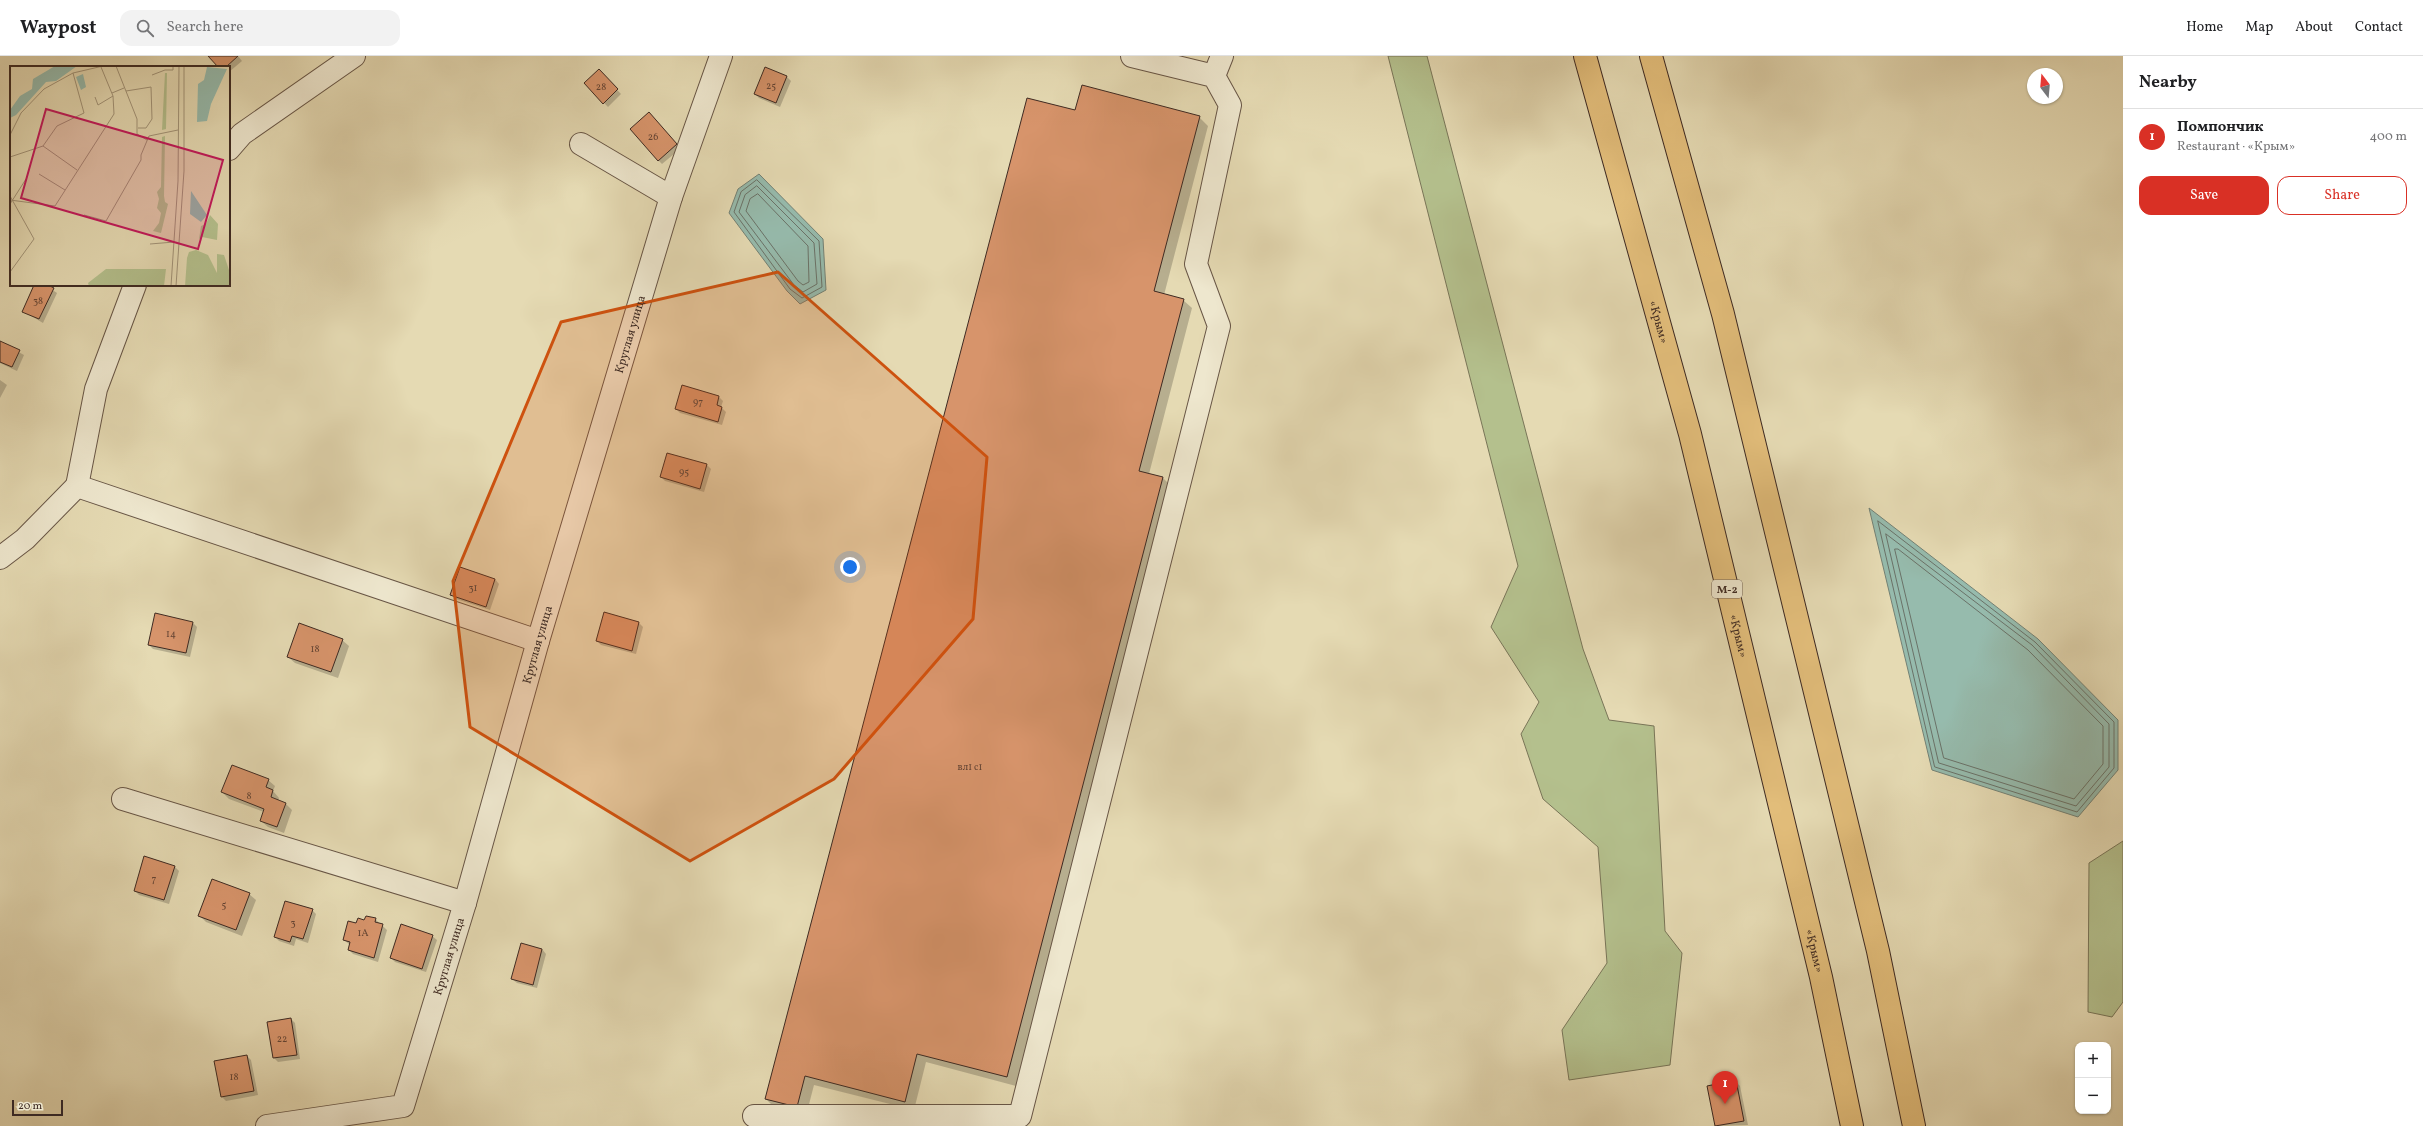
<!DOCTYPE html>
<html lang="en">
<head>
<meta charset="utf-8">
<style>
	:root { --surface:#fff; --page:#f2f2f2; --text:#202124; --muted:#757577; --line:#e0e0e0; --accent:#d93025 }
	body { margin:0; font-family:Vollkorn,serif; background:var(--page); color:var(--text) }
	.controls { position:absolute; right:12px; bottom:12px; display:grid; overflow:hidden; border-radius:8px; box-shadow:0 1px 3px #0004 }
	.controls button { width:36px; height:36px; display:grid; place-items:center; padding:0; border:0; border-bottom:1px solid var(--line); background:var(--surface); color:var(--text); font:20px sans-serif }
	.compass { position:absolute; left:2027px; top:12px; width:36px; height:36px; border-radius:50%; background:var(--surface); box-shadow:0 1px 3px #0004; rotate:344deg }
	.scale { position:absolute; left:12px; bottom:10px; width:51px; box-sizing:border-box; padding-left:4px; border:2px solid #3e2a22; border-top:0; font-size:11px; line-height:14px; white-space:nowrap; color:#3e2a22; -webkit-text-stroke:3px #eee7ce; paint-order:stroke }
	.you { position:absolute; left:850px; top:511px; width:14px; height:14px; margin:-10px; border:3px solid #fff; border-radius:50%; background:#1a73e8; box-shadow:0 0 0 6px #1a73e833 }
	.badge { display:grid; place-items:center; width:26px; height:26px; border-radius:50%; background:var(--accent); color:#fff; font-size:13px; font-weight:700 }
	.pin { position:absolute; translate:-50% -33px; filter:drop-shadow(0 1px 2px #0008) }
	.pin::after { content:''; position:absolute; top:21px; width:14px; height:12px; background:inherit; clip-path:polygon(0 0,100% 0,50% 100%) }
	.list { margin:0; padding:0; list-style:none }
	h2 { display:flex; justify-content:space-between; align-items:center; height:52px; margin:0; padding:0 16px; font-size:17px }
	h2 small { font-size:13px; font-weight:400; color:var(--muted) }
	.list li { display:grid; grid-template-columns:26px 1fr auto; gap:12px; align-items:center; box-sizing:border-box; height:56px; padding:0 16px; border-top:1px solid var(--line) }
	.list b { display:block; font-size:15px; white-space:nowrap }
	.list p { margin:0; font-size:13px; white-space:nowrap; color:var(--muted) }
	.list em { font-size:13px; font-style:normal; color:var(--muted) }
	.actions { display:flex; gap:8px; padding:12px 16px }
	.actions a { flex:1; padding:9px 0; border:1px solid var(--accent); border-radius:12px; text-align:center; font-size:14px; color:var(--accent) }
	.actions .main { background:var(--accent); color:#fff }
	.icon { flex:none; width:22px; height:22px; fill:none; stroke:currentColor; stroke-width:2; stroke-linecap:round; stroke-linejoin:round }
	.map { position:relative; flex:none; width:2123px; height:1070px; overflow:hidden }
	header { display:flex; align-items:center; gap:24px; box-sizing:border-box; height:56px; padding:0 20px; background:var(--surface); border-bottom:1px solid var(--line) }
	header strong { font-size:19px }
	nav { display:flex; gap:22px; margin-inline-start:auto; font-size:14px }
	.search { width:280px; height:36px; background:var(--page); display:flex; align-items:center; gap:10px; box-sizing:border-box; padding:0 14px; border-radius:12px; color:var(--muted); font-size:15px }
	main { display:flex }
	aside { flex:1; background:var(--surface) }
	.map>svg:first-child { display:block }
	.green { fill:#b4c08d; stroke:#797558 }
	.water { fill:#96bbad; stroke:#738175 }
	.shadow { fill:#0003 }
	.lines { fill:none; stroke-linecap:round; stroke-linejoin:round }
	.shore { stroke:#6a7268; stroke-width:1 }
	.building { fill:#d7946b; stroke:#3e2a22 }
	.minor-casing { stroke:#685646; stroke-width:24 }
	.highway-casing { stroke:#3e2a22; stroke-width:24 }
	.minor { stroke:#eee7ce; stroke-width:22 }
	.highway { stroke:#e2bd7a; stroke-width:22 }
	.marked { fill:#ce520f; fill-opacity:0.2; stroke:#ce520f; stroke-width:3; stroke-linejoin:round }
	.labels { text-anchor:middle; stroke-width:3.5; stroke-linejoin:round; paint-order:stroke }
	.number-label { font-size:10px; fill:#644434 }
	.shield { fill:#eee7ce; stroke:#736356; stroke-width:1 }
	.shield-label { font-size:11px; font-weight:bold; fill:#3e2a22 }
	.street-label { font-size:12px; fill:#3e2a22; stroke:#eee7ce }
	.inset-road { fill:none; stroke:#a29479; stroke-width:1 }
	.view { fill:#c2185b; fill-opacity:0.15; stroke:#c2185b; stroke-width:2 }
	.inset-edge { fill:none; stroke:#3e2a22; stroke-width:2 }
</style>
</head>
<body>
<header>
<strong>Waypost</strong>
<div class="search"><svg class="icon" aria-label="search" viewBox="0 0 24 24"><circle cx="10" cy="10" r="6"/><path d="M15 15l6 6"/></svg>Search here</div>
<nav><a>Home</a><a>Map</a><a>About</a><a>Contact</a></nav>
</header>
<main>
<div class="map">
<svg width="2123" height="1070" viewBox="0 0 2123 1070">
	<rect width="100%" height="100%" fill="#e5dab3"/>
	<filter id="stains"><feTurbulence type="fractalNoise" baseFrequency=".005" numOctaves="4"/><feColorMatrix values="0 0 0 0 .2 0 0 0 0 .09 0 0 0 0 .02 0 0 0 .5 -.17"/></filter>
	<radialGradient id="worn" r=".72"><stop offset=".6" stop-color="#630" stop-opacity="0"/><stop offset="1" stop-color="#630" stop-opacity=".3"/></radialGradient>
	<g class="green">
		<path d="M1388 0H1427L1583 593 1609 664 1654 670 1665 875 1682 897 1670 1009 1569 1024 1562 974 1607 907 1598 791 1543 743 1521 678 1539 646 1491 571 1518 510Z"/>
		<path d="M2123 785V946L2112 961 2088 956 2089 807Z"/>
	</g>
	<g class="water">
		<path d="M759 118 823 183 826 234 800 248 787 235 729 157 738 133Z"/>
		<path d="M1869 452 2038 583 2118 664V714L2078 761 1932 714Z"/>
	</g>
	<g class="shadow">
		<path d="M210 0H238L242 5 229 16V11H219Z"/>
		<path d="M766 12 787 21 791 25 780 51 759 42 755 38Z"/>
		<path d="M599 15 621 38 608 51 585 27Z"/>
		<path d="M1076 55 1199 61 1208 70 1164 239 1183 244 1192 252 1149 418 1163 422 1172 431 1016 1030 926 1006 914 1054 814 1029 806 1060 775 1052 766 1043Z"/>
		<path d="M653 61 680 93 662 108 658 104Z"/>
		<path d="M35 229H45L57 237 43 267 23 255Z"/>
		<path d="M0 286 24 299 17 315 0 307Z"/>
		<path d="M0 324 7 329 0 342Z"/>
		<path d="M719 341 723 345 721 351 726 356 722 369 680 357 676 353Z"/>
		<path d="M668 398 707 409 711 413 704 436 665 425 661 421Z"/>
		<path d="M495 523 499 528 490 554 456 543 452 539Z"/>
		<path d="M604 557 639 567 643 571 636 598 601 589 597 585Z"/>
		<path d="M193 567 197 571 190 601 153 593 149 589Z"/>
		<path d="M342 584 349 590 338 622 295 607 288 601Z"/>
		<path d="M268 724 275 730 273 735 279 742 278 745 286 748 292 754 284 777 268 771 261 765 264 756 229 743 222 736Z"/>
		<path d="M174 810 179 815 169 848 139 839 135 835Z"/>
		<path d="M249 838 256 844 242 880 206 866 199 859Z"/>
		<path d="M312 854 316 858 308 887 296 883 294 890 279 885 275 881Z"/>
		<path d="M375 863 387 874 378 906 353 898 349 894 350 889 344 884 357 869Z"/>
		<path d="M432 880 437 884 426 916 395 906 391 902Z"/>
		<path d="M522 888 542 893 546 898 537 932 517 927 512 923Z"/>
		<path d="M291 963 295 967 300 1003 278 1006 274 1002 268 966Z"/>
		<path d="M247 1000 251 1004 258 1039 226 1045 222 1041Z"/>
		<path d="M1735 1025 1740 1030 1748 1069 1716 1070 1708 1031Z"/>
	</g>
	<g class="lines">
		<g class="shore">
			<path d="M757 124 819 185 822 231 802 242 790 233 734 156 741 136Z"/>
			<path d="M757 130 814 187 817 228 803 236 794 229 739 156 745 139Z"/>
			<path d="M758 138 808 190 809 226 803 229 798 225 746 155 750 143Z"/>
			<path d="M1878 465 2035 586 2114 666V712L2077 756 1935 711Z"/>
			<path d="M1886 478 2032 589 2109 668V711L2076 750 1939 707Z"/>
			<path d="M1895 493H1898L2028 594 2103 670V708L2074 743 1944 702Z"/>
		</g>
	</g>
	<g class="building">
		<path d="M208 0H238L226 11H218Z"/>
		<path d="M765 11 787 20 776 47 754 38Z"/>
		<path d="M599 13 618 33 603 48 584 27Z"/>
		<path d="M1082 29 1200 60 1154 235 1184 243 1139 415 1163 421 1007 1021 917 998 905 1046 805 1020 797 1051 765 1043 1027 42 1075 54Z"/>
		<path d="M649 56 677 88 658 105 630 73Z"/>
		<path d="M34 229H48L54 232 39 263 22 256Z"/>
		<path d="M0 285 20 294 12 311 0 306Z"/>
		<path d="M682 329 719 340 717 349 722 351 718 366 675 353Z"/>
		<path d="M667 397 707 408 700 433 660 421Z"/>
		<path d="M460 511 495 523 486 551 450 539Z"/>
		<path d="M604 556 639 566 632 595 596 585Z"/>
		<path d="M155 557 193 566 186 597 148 589Z"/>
		<path d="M299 567 343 583 331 616 287 601Z"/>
		<path d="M232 709 269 723 266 731 273 734 271 741 286 747 277 771 260 765 264 753 221 736Z"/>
		<path d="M144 800 175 810 164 844 134 835Z"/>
		<path d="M212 823 250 837 236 874 198 860Z"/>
		<path d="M285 845 313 853 303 883 292 880 290 886 274 881Z"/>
		<path d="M366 860 376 862 375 866 383 868 374 902 348 894 350 886 343 884 348 865 356 867 358 862 364 864Z"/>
		<path d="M401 868 433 879 422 913 390 902Z"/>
		<path d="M521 887 542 893 533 929 511 923Z"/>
		<path d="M291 962 297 999 273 1002 267 966Z"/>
		<path d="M247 999 254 1035 221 1041 214 1005Z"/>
		<path d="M1736 1024 1744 1065 1715 1070 1707 1030Z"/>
	</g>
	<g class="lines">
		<defs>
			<g id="minor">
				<path d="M1214 20 1222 0"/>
				<path d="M581 88 671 141"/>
				<path d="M229 93 242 78 354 0"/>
				<path d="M77 430 96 333 135 229"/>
				<path d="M0 502 25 483 77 430 538 585"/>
				<path d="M123 743 465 847"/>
				<path d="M754 1060H1020L1219 270 1196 208 1230 49 1214 20 1132 0"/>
				<path id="s1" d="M267 1070 403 1050 465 847 538 585 671 141 721 0"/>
			</g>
			<g id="highway">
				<path id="s2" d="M1585 0 1690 378 1821 921 1852 1070"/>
				<path d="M1651 0 1723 258 1878 895 1914 1070"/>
			</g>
		</defs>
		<use href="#minor" class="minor-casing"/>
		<use href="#highway" class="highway-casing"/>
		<use href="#minor" class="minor"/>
		<use href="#highway" class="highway"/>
	</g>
	<path class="marked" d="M778 216 987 401 973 563 834 723 690 805 470 671 453 525 561 266Z"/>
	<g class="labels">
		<g class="number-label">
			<text x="771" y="33">25</text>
			<text x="601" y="34">28</text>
			<text x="653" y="84">26</text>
			<text x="38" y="248">38</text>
			<text x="698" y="349">97</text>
			<text x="684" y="419">95</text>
			<text x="473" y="535">31</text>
			<text x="171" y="581">14</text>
			<text x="315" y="596">18</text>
			<text x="970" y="714">вл1 с1</text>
			<text x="249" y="743">8</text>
			<text x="154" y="826">7</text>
			<text x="224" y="852">5</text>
			<text x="293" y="870">3</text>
			<text x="363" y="880">1А</text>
			<text x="282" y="986">22</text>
			<text x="234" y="1024">18</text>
		</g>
		<rect class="shield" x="1712" y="524" width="30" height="18" rx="3"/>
		<g class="shield-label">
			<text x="1727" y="537">М-2</text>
		</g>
		<g class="street-label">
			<text dy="4" stroke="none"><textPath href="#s2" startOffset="276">«Крым»</textPath></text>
			<text dy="4" stroke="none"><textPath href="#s1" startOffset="942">Круглая улица</textPath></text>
			<text dy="4" stroke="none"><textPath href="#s2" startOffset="600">«Крым»</textPath></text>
			<text dy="4" stroke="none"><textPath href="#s1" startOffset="618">Круглая улица</textPath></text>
			<text dy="4" stroke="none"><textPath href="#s2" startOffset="924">«Крым»</textPath></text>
			<text dy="4" stroke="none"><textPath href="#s1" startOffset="294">Круглая улица</textPath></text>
		</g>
	</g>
	<g transform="translate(10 10)">
		<rect width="220" height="220" fill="#e5dab3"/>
		<path d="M155 7H157L156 63 152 64ZM155 70 154 130 155 136 158 138 151 167 143 165 149 157 151 147 147 142 149 133 147 126 151 121 152 71ZM200 149 208 158 207 174 192 171 189 173 191 160 196 158ZM186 184 198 189 207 207V188L214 189 220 207V220H175L177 192 179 186ZM96 203H156L154 220H79L78 217Z" fill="#b4c08d"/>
		<path d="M45 0H67L46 15 36 16 6 49 0 52V44L10 30 22 23 23 13ZM197 1 217 3 201 38 197 55 187 56 188 18 194 14ZM73 8 76 21 71 24 66 11ZM181 125 197 149 191 156 180 148Z" fill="#96bbad"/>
		<path class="inset-road" d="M106 0 127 53V68L137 74M142 9 155 4H163V0M116 25 141 21 142 53 136 62H128M102 27 114 22M85 31 88 39 103 30M0 69 11 47 34 23 63 7M33 80 47 60 74 47 63 7 93 0M0 91 33 80 67 104M29 108 55 124M0 130 24 173 0 206M0 134 45 140 104 48 103 30 91 1M0 138 16 113M74 149 96 155 131 94V89L139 70 168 64M140 178 164 176M161 220 168 115 169 0M166 220 174 105V0"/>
		<path class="view" d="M36 43 213 94 188 183 11 132Z"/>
		<rect width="220" height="220" class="inset-edge"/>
	</g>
	<rect width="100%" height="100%" filter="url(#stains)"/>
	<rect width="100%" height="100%" fill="url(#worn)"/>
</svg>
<div class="controls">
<button>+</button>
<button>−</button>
</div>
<svg class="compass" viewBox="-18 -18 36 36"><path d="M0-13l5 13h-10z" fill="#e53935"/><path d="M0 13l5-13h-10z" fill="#757577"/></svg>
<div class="scale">20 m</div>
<div class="you"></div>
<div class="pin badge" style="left:1725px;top:1048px">1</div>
</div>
<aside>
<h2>Nearby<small></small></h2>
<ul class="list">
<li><span class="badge">1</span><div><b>Помпончик</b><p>Restaurant · «Крым»</p></div><em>400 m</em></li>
</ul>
<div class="actions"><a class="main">Save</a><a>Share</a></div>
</aside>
</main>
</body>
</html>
